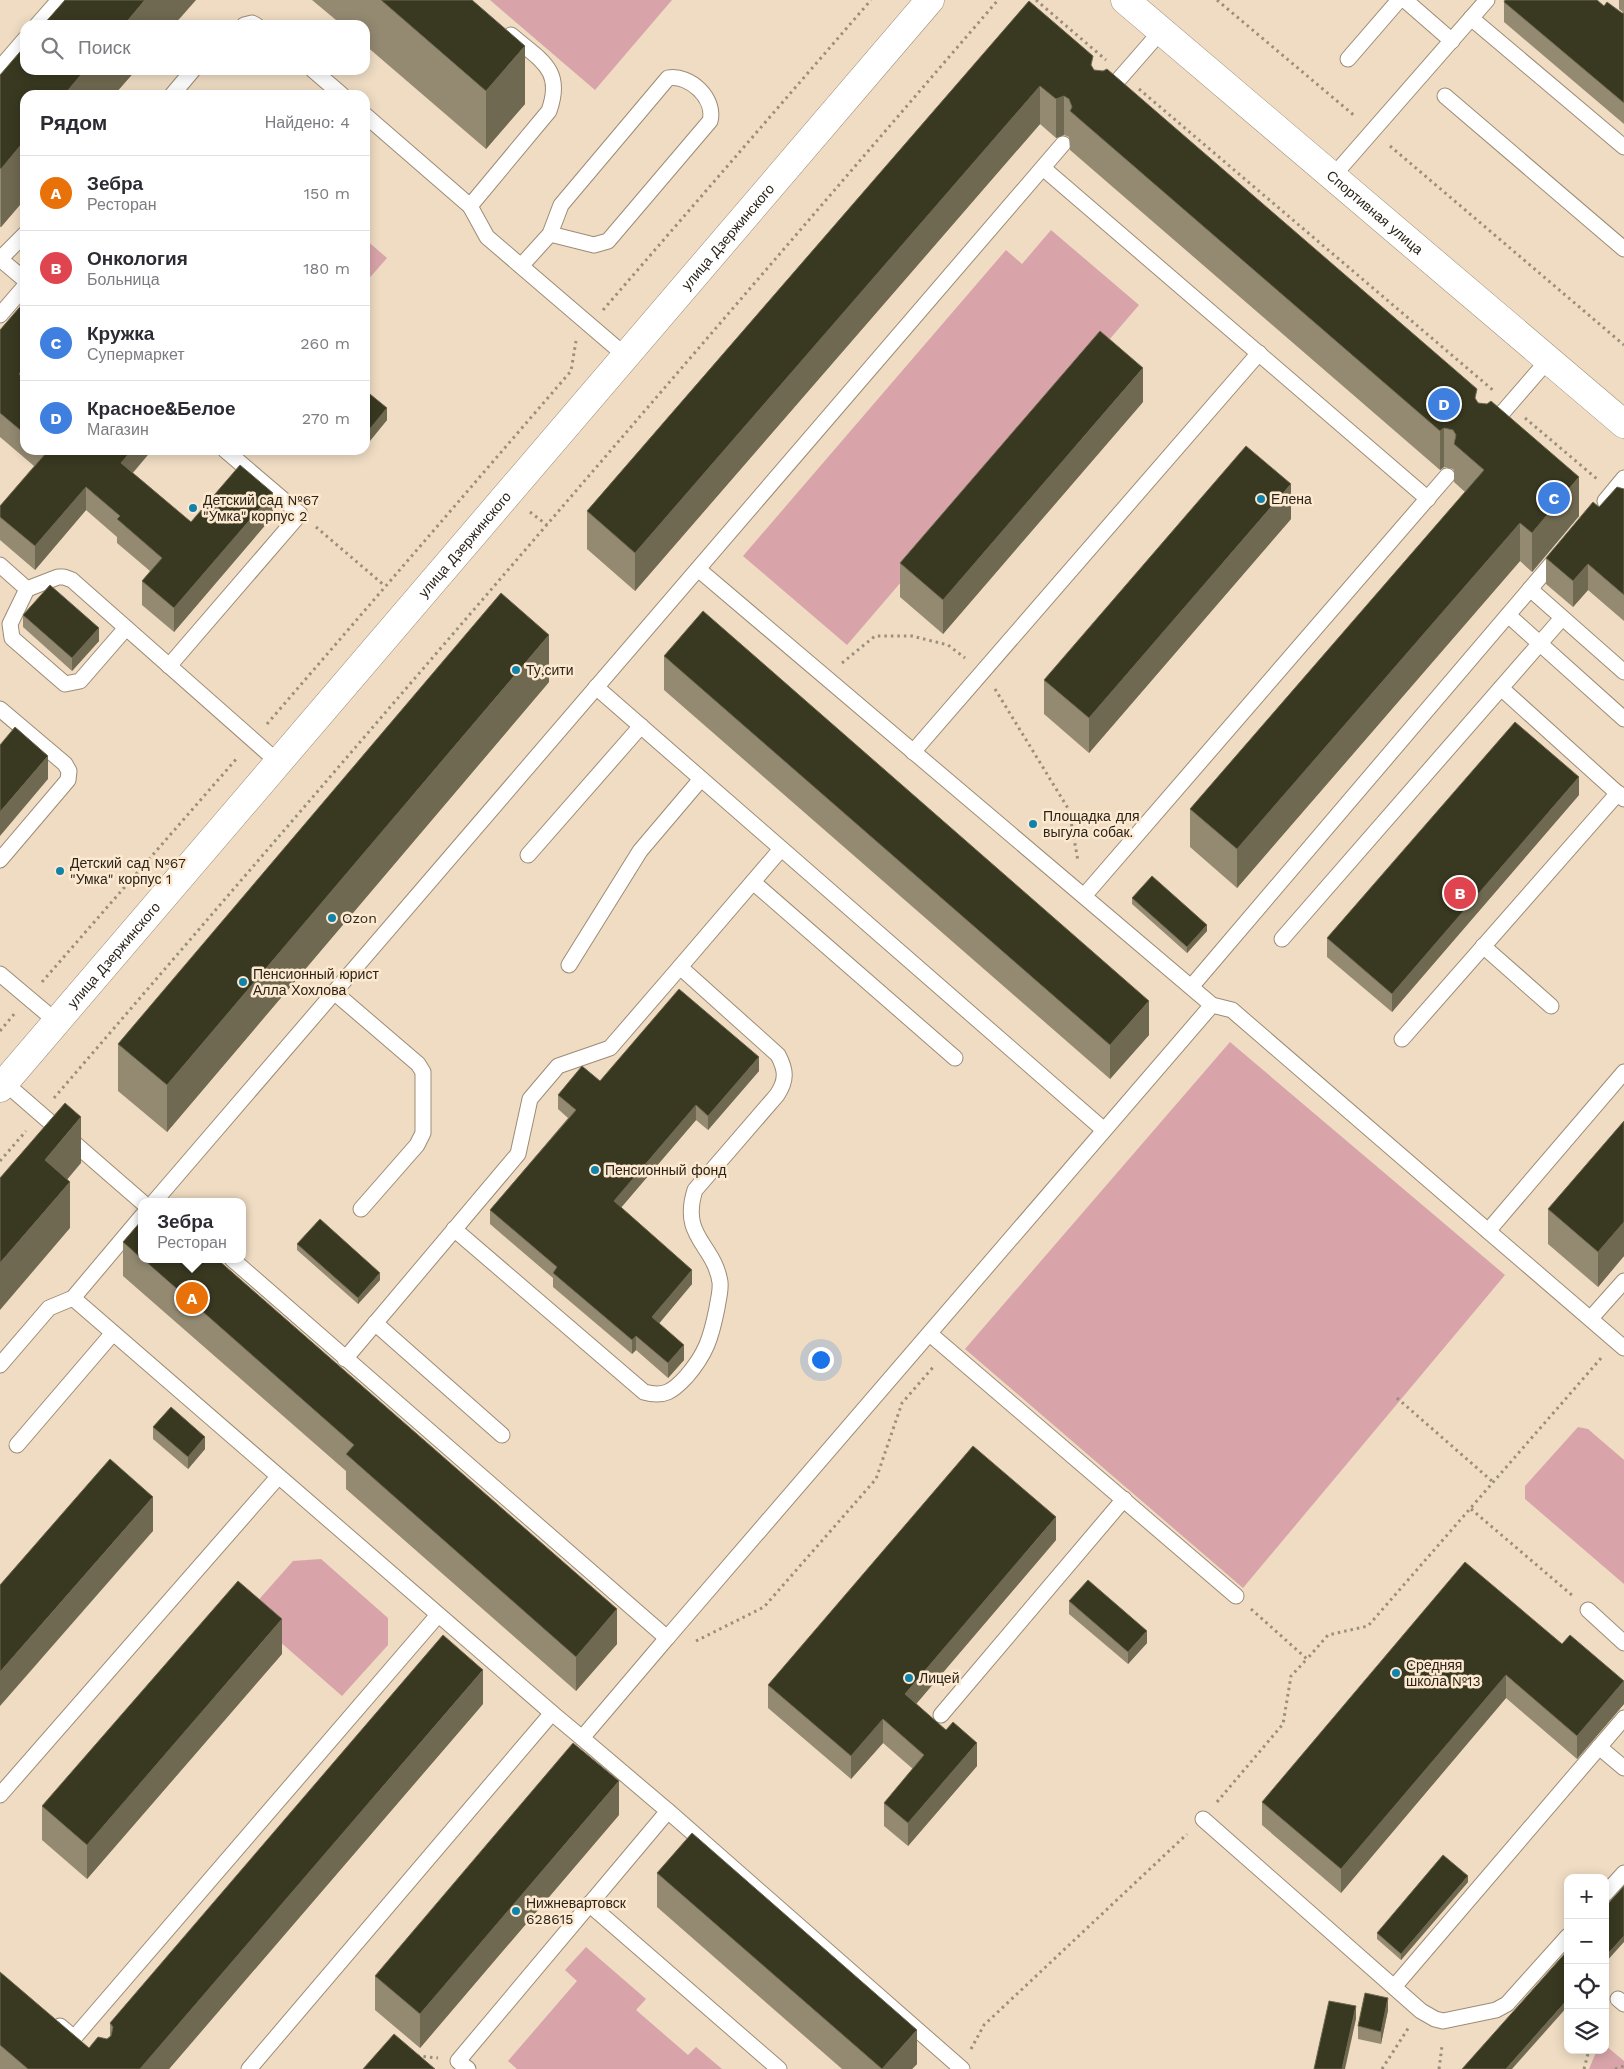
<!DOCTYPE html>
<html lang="ru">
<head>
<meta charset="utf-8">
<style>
	:root { --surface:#fff; --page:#f7f7f7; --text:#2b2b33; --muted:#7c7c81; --line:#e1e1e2; --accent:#b45309 }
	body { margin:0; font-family:"Work Sans",sans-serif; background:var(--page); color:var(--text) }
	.controls { position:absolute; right:15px; bottom:15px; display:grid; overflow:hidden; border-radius:10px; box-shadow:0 2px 12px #0003 }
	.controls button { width:45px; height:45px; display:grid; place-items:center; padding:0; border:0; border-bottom:1px solid var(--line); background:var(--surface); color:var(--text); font:25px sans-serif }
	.you { position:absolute; left:820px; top:1359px; width:18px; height:18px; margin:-12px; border:4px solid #fff; border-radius:50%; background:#1a73e8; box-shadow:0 0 0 8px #1a73e833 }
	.badge { display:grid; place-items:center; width:32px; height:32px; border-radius:50%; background:var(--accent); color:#fff; font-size:16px; font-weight:700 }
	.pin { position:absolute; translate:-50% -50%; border:2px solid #fff; box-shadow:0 1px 5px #0006 }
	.popup { position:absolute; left:138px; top:1198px; width:108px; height:65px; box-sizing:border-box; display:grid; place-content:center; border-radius:10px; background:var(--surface); filter:drop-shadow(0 1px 4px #0005); font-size:16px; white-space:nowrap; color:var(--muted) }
	.popup b { font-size:19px; color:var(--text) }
	.popup::after { content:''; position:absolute; left:50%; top:100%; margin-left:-10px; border:10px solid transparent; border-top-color:var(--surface) }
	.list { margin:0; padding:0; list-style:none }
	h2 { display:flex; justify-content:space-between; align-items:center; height:65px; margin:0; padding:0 20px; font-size:21px }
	h2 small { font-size:16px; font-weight:400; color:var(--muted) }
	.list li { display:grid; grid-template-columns:32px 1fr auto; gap:15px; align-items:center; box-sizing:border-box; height:75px; padding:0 20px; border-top:1px solid var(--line) }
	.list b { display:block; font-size:19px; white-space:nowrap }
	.list p { margin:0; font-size:16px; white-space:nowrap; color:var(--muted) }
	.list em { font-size:16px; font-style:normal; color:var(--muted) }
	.icon { flex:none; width:28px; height:28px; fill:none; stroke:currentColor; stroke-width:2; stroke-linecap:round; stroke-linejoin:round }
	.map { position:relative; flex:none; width:1624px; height:2069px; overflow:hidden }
	.search { position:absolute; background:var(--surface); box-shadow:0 2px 12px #0003; left:20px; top:20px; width:350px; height:55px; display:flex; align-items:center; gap:12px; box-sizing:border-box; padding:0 18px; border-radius:15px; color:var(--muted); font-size:19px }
	.panel { position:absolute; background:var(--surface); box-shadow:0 2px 12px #0003; left:20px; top:90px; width:350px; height:365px; border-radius:15px }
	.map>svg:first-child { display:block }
	.green { fill:#d8a4a9 }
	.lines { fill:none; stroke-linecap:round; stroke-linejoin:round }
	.lane-casing { stroke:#9d8c75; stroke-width:17 }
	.secondary-casing { stroke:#9d8c75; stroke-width:29 }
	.path { stroke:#9c8e7b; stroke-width:3; stroke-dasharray:2.5 4; stroke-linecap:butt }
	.lane { stroke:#fff; stroke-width:15 }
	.secondary { stroke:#fff; stroke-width:28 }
	.wall { fill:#948a72 }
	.shaded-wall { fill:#706951 }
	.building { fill:#393820; stroke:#706951 }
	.poi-dot { fill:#1182a9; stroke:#fce9d0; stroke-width:2 }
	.labels { text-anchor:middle; stroke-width:5; stroke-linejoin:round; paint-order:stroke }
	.street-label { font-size:14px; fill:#2b241a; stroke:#fce9d0 }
	.poi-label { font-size:14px; fill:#2b241a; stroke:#fce9d0; text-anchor:start }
</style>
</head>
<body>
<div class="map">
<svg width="1624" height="2069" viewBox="0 0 1624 2069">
	<rect width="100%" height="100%" fill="#efdcc3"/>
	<g class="green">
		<path d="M490 0H672L595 90Z"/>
		<path d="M1051 230 1139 305 847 645 743 556 1006 250 1022 264Z"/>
		<path d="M365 239 387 258 365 283Z"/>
		<path d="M1230 1042 1505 1275 1243 1588 965 1349Z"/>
		<path d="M1578 1427 1588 1429 1624 1460V1584L1525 1499V1486Z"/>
		<path d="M321 1559 388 1618V1645L342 1696 247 1613 293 1561Z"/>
		<path d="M586 1947 646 1999 636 2010 688 2055 696 2047 722 2069H517L508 2061 577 1981 565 1970Z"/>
		<path d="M1605 2045 1624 2061V2069H1589L1597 2050H1605Z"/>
	</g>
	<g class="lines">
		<defs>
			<g id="lane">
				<path d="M1405 0 1452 41"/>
				<path d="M1471 18 1624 147"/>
				<path d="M37 25 59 0"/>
				<path d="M244 25 252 23 256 25"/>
				<path d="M511 35C540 60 564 69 549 111L470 206 487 237 627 357"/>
				<path d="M1348 59 1399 0"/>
				<path d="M0 68 25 39"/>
				<path d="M313 70 342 95"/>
				<path d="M1107 93 1162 30"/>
				<path d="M172 95 193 70"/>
				<path d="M1445 96 1624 249"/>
				<path d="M365 115 470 206"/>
				<path d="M1043 168 1428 499"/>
				<path d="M1334 175 1487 0"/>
				<path d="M0 259 25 234"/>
				<path d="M0 259 25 280"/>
				<path d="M521 266 550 234 561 205 668 78C690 74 716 99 710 121L608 241 594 245 550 234"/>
				<path d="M0 315 25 286"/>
				<path d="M1490 427 1549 359"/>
				<path d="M1605 501 1624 478"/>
				<path d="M0 565 27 589 58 577H64L72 580 278 762"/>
				<path d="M698 569 1212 1005 1232 1010 1488 1231 1624 1072"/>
				<path d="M27 589 10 624 12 638 65 684 80 681 126 628"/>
				<path d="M1530 589 1624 672"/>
				<path d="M1508 615 1624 719"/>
				<path d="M169 666 300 514 225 450"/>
				<path d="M596 687 1104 1130"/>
				<path d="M1501 688 1624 799"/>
				<path d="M0 709 65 764 69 771 68 780 0 860"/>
				<path d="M913 752 1259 353"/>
				<path d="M528 855 641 726"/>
				<path d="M753 882 955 1058"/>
				<path d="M1084 896 1447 476"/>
				<path d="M1282 939 1562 618"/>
				<path d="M1483 946 1551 1006"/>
				<path d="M569 965 640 851 701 779"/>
				<path d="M0 974 57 1022"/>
				<path d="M1191 987 1559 555"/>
				<path d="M334 992 418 1064 423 1072V1133L417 1145 361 1209"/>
				<path d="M1402 1039 1618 793"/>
				<path d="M5 1083 142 1202"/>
				<path d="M154 1202 1063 144"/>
				<path d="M454 1229 644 1392C664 1398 673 1391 686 1377 706 1354 711 1338 717 1308 718 1300 721 1291 720 1282 714 1244 680 1237 695 1190L777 1095C787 1080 786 1070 778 1055L680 967 781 849"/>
				<path d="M1488 1231 1624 1348"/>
				<path d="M232 1259 667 1638 1212 1005"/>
				<path d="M73 1298 552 1713"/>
				<path d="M1591 1318 1624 1281"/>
				<path d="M375 1323 502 1435"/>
				<path d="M930 1334 1236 1596"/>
				<path d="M345 1359 518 1154 530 1099 558 1066 610 1048 680 967"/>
				<path d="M0 1365 49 1308 73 1298 142 1216"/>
				<path d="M17 1445 113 1333"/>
				<path d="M1588 1610 1624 1643"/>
				<path d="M941 1715 1124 1499"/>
				<path d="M1599 1747 1624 1768"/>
				<path d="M0 1795 278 1477"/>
				<path d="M668 1811 962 2069"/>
				<path d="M1203 1819 1421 2011 1435 2019 1443 2021 1496 2010 1507 2004 1568 1936"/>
				<path d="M1605 1894 1624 1873"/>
				<path d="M589 1904 779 2069"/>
				<path d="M1394 1987 1624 1718"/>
				<path d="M1618 1999 1624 2004"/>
				<path d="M60 2026 74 2038 438 1615"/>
				<path d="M249 2069 552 1713 582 1738"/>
				<path d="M468 2069 458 2061 668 1811 582 1738 667 1638"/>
			</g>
			<g id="secondary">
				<path id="s1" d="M1125 0 1624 424"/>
				<path id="s2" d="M0 1088 930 0"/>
			</g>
		</defs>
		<use href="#lane" class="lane-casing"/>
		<use href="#secondary" class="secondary-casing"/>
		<g class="path">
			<path d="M1036 0 1106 60"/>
			<path d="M1217 0 1356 117"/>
			<path d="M1139 89 1494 391"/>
			<path d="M1390 146 1624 345"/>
			<path d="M603 310 871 0"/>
			<path d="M1525 418 1597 479"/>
			<path d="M530 512 547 525"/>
			<path d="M316 527 385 586"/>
			<path d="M842 663 875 636H912L948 645 965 658"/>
			<path d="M995 689 1069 810 1078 861"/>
			<path d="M267 724 571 371 576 341"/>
			<path d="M42 982 238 757"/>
			<path d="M0 1031 15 1013"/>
			<path d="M54 1098 998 0"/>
			<path d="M0 1161 26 1131"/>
			<path d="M1397 1398 1493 1482"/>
			<path d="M1471 1509 1573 1596"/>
			<path d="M1251 1609 1307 1659 1328 1635 1368 1626 1602 1357"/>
			<path d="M696 1641 764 1607 876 1479 902 1403 935 1365"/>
			<path d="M1217 1802 1283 1724 1291 1676 1307 1659"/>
			<path d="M971 2049 984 2025 1187 1834"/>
			<path d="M417 2056 438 2058"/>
			<path d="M1382 2069 1409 2027"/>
			<path d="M1439 2069 1442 2046 1440 2044"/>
			<path d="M1584 2069 1589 2050"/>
			<path d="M1615 2069 1624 2066"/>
		</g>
		<use href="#lane" class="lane"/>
		<use href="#secondary" class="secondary"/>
	</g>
	<g class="wall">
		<path d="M312 0H472L525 104 486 149 365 45V25H342Z"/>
		<path d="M1619 0H1624V124L1504 22V2L1604 6 1622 13H1624L1619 9Z"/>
		<path d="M1029 1 1094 70 1477 401 1579 516 1532 572 1520 561 1237 888 1190 847V809L1465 492 1454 482V471L1453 469 1444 467 1440 470 1070 150 1069 137 1064 135 1056 138 1040 124 635 591 587 549V511Z"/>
		<path d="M136 70 114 95H25V199L1 227H0V75Z"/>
		<path d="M25 301V450H152L133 473 191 522 273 516 174 632 142 605V581L150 571 117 543V537L86 510 35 570 0 540V506L34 466 0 437V330Z"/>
		<path d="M365 390 387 420 369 442 365 439Z"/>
		<path d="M1143 402 943 634 900 597V563Z"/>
		<path d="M1624 489V621L1588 590 1573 607 1546 584V558L1599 507Z"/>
		<path d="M1291 519 1089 753 1044 714V680Z"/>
		<path d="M23 615 99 641 72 671 23 627Z"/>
		<path d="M664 656 1149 1035 1110 1079 664 690Z"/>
		<path d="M549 682 167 1132 118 1091V1044Z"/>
		<path d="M1579 795 1392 1012 1327 957V938Z"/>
		<path d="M1132 898 1207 931 1187 953 1132 904Z"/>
		<path d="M759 1071 708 1130 696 1120 621 1207 692 1284 659 1323 684 1360 668 1378 636 1350 632 1354 553 1287V1278L490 1224V1210L568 1118 558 1109V1095L600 1081Z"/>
		<path d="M1624 1121V1256L1598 1287 1548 1244V1209Z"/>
		<path d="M142 1220V1259H217L617 1644 576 1691 346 1489V1471L123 1276V1242Z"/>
		<path d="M297 1244 380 1280 358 1304 297 1250Z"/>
		<path d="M153 1427 205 1449 188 1469 153 1439Z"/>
		<path d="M1056 1540 916 1704 977 1766 908 1846 884 1826V1803L913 1769 883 1743 851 1779 768 1708V1685Z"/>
		<path d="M1069 1601 1147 1643 1128 1664 1069 1614Z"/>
		<path d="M1562 1644 1624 1704 1577 1759 1506 1698 1341 1893 1262 1825V1802Z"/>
		<path d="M282 1654 87 1879 42 1840V1806Z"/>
		<path d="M483 1704 169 2069H0V1972L89 2048 107 2039 110 2036V2023Z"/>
		<path d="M619 1815 420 2048 375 2010V1976Z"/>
		<path d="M657 1873 917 2064 912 2069H842L657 1907Z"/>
		<path d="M1468 1882 1401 1960 1377 1939V1933Z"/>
		<path d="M1388 2010 1381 2044 1358 2039V2026Z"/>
	</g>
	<g class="shaded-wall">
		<path d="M145 0H196L174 25H124Z"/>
		<path d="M525 46V104L486 149V91Z"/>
		<path d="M85 70H136L114 95H64Z"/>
		<path d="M1040 86V124L635 591V553Z"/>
		<path d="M1064 96V135L1056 138V99Z"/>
		<path d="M25 140V199L1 227V169Z"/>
		<path d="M25 367V391L19 374Z"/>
		<path d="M1143 368V402L943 634V600Z"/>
		<path d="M387 408V420L369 442V430Z"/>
		<path d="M1444 428V467L1440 470V431Z"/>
		<path d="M132 450H152L121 486V463Z"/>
		<path d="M1579 477V516L1532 572V533Z"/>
		<path d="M1291 484V519L1089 753V718Z"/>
		<path d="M86 487V510L35 570V546Z"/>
		<path d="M273 493V516L174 632V608Z"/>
		<path d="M1520 523V561L1237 888V849Z"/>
		<path d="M1588 564V590L1573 607V581Z"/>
		<path d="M99 628V641L72 671V658Z"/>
		<path d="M549 635V682L167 1132V1085Z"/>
		<path d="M48 756V779L0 836V812Z"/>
		<path d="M1579 777V795L1392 1012V994Z"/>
		<path d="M1207 925V931L1187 953V947Z"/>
		<path d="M1149 1001V1035L1110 1079V1045Z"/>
		<path d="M759 1057V1071L708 1130V1116Z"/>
		<path d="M696 1105V1120L614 1216V1201Z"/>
		<path d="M81 1117V1163L45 1206V1160Z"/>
		<path d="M70 1182V1228L0 1310V1263Z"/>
		<path d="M1624 1222V1256L1598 1287V1252Z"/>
		<path d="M692 1270V1284L652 1332V1317Z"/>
		<path d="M380 1273V1280L358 1304V1298Z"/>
		<path d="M636 1336V1350L632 1354V1340Z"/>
		<path d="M684 1345V1360L668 1378V1363Z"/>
		<path d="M205 1437V1449L188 1469V1457Z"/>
		<path d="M153 1497V1531L0 1706V1672Z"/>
		<path d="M1056 1517V1540L905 1717V1694Z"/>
		<path d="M617 1609V1644L576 1691V1657Z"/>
		<path d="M282 1619V1654L87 1879V1845Z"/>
		<path d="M1147 1631V1643L1128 1664V1652Z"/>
		<path d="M483 1670V1704L169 2069H140Z"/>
		<path d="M1506 1675V1698L1341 1893V1869Z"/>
		<path d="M1624 1681V1704L1577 1759V1736Z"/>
		<path d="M883 1719V1743L851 1779V1756Z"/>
		<path d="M977 1743V1766L908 1846V1823Z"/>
		<path d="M619 1781V1815L420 2048V2014Z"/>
		<path d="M1468 1876V1882L1401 1960V1954Z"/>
		<path d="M1624 1936V1942L1605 1963V1957Z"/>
		<path d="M1388 1998V2010L1381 2044V2032Z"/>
		<path d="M1568 1999V2006L1512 2069H1506Z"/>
		<path d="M1356 2006V2019L1345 2069H1342Z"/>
		<path d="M917 2030V2064L912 2069H882Z"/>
	</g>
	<g class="building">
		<path d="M65 0H145L124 25H43Z"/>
		<path d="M381 0H472L525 46 486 91Z"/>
		<path d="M1505 0H1597L1604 6 1607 2 1622 13H1624V103L1504 2Z"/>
		<path d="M1029 1 1093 56 1091 65 1094 70 1103 71 1107 69 1477 389 1475 398 1478 403 1487 404 1491 401 1579 477 1532 533 1520 523 1237 849 1190 809 1484 470 1454 444 1456 435 1453 430 1444 428 1440 431 1070 111 1072 107 1069 99 1064 96 1056 99 1040 86 635 553 587 511Z"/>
		<path d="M25 46V70H85L64 95H25V140L1 169 0 168V75Z"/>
		<path d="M25 301V367L19 374 25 379V434L0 413V330Z"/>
		<path d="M1100 331 1143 368 943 600 900 563Z"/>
		<path d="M365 390 387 408 369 430 365 426Z"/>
		<path d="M1246 446 1291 484 1089 718 1044 680Z"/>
		<path d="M43 450H132L121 463 191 522 240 465 273 493 174 608 142 581 162 558 117 519 120 516 86 487 35 546 0 517V506L46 453Z"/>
		<path d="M1617 487 1624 489V595L1588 564 1573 581 1546 558 1593 502 1599 507Z"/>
		<path d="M50 585 99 628 72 658 23 615Z"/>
		<path d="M501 593 549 635 167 1085 118 1044Z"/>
		<path d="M703 611 1149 1001 1110 1045 664 656Z"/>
		<path d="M1515 722 1579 777 1392 994 1327 938Z"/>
		<path d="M15 727 48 756 0 812V745Z"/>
		<path d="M1152 876 1207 925 1187 947 1132 898Z"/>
		<path d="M679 989 759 1057 708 1116 696 1105 614 1201 692 1270 652 1317 684 1345 668 1363 636 1336 632 1340 553 1273 557 1267 490 1210 576 1110 558 1095 582 1066 600 1081Z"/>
		<path d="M65 1103 81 1117 45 1160 70 1182 0 1263V1178Z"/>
		<path d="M1624 1121V1222L1598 1252 1548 1209Z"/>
		<path d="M320 1219 380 1273 358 1298 297 1244Z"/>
		<path d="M142 1220V1259L123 1242Z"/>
		<path d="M143 1259H217L617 1609 576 1657 346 1454 354 1445Z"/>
		<path d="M171 1407 205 1437 188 1457 153 1427Z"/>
		<path d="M973 1446 1056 1517 905 1694 946 1730 953 1722 977 1743 908 1823 884 1803 924 1755 883 1719 851 1756 768 1685Z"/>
		<path d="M110 1459 153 1497 0 1672V1585Z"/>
		<path d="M1465 1562 1562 1644 1570 1635 1624 1681 1577 1736 1506 1675 1341 1869 1262 1802Z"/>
		<path d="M1088 1580 1147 1631 1128 1652 1069 1601Z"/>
		<path d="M238 1581 282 1619 87 1845 42 1806Z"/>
		<path d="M443 1635 483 1670 140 2069H28L0 2045V1972L89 2048 98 2037 107 2039 111 2036 113 2027 110 2023Z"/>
		<path d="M573 1743 619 1781 420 2014 375 1976Z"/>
		<path d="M692 1833 917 2030 882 2069 657 1873Z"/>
		<path d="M1443 1855 1468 1876 1401 1954 1377 1933Z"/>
		<path d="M1624 1886V1936L1605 1957V1907Z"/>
		<path d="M1568 1950V1999L1506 2069H1462Z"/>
		<path d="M1365 1993 1388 1998 1381 2032 1358 2026Z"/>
		<path d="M1329 2001 1356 2006 1342 2069H1314Z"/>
		<path d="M394 2034 435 2069H363Z"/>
	</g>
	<g class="poi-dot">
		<circle cx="1261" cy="499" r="5"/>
		<circle cx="193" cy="508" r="5"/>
		<circle cx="516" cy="670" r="5"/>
		<circle cx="1033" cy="824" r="5"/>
		<circle cx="60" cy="871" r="5"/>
		<circle cx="332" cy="918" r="5"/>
		<circle cx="243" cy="982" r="5"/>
		<circle cx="595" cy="1170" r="5"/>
		<circle cx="1396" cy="1673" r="5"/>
		<circle cx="909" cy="1678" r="5"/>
		<circle cx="516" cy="1911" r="5"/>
	</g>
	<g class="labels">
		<g class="street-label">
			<text dy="5" stroke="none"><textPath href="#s1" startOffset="328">Спортивная улица</textPath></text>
			<text dy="5" stroke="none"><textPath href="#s2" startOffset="1120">улица Дзержинского</textPath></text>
			<text dy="5" stroke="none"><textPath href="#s2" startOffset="715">улица Дзержинского</textPath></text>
			<text dy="5" stroke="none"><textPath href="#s2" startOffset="175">улица Дзержинского</textPath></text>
		</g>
		<g class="poi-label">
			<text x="1271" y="504">Елена</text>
			<text x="203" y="505">Детский сад №67<tspan x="203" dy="16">"Умка" корпус 2</tspan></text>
			<text x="526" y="675">Ту,сити</text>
			<text x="1043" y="821">Площадка для<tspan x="1043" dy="16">выгула собак.</tspan></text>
			<text x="70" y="868">Детский сад №67<tspan x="70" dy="16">"Умка" корпус 1</tspan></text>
			<text x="342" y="923">Ozon</text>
			<text x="253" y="979">Пенсионный юрист<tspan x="253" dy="16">Алла Хохлова</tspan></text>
			<text x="605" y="1175">Пенсионный фонд</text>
			<text x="1406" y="1670">Средняя<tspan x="1406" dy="16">школа №13</tspan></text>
			<text x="919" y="1683">Лицей</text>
			<text x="526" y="1908">Нижневартовск<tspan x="526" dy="16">628615</tspan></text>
		</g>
	</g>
</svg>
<div class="controls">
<button>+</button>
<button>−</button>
<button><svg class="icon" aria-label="locate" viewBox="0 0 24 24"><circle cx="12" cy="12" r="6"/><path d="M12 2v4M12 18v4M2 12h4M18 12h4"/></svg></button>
<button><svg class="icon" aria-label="layers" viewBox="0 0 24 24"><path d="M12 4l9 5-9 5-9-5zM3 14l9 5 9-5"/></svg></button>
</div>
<div class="you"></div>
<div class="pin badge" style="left:192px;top:1298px;background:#e8710a">A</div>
<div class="popup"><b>Зебра</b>Ресторан</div>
<div class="pin badge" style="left:1460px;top:893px;background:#e0444e">B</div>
<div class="pin badge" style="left:1554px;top:498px;background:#3f7fe0">C</div>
<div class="pin badge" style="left:1444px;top:404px;background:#3f7fe0">D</div>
<div class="search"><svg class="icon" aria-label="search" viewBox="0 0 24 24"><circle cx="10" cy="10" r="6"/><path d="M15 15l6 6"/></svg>Поиск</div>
<section class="panel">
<h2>Рядом<small>Найдено: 4</small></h2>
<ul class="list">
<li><span class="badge" style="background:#e8710a">A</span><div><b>Зебра</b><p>Ресторан</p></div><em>150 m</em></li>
<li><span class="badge" style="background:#e0444e">B</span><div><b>Онкология</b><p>Больница</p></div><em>180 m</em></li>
<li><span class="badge" style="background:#3f7fe0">C</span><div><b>Кружка</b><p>Супермаркет</p></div><em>260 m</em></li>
<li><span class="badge" style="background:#3f7fe0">D</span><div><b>Красное&amp;Белое</b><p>Магазин</p></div><em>270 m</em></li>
</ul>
</section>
</div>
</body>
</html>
